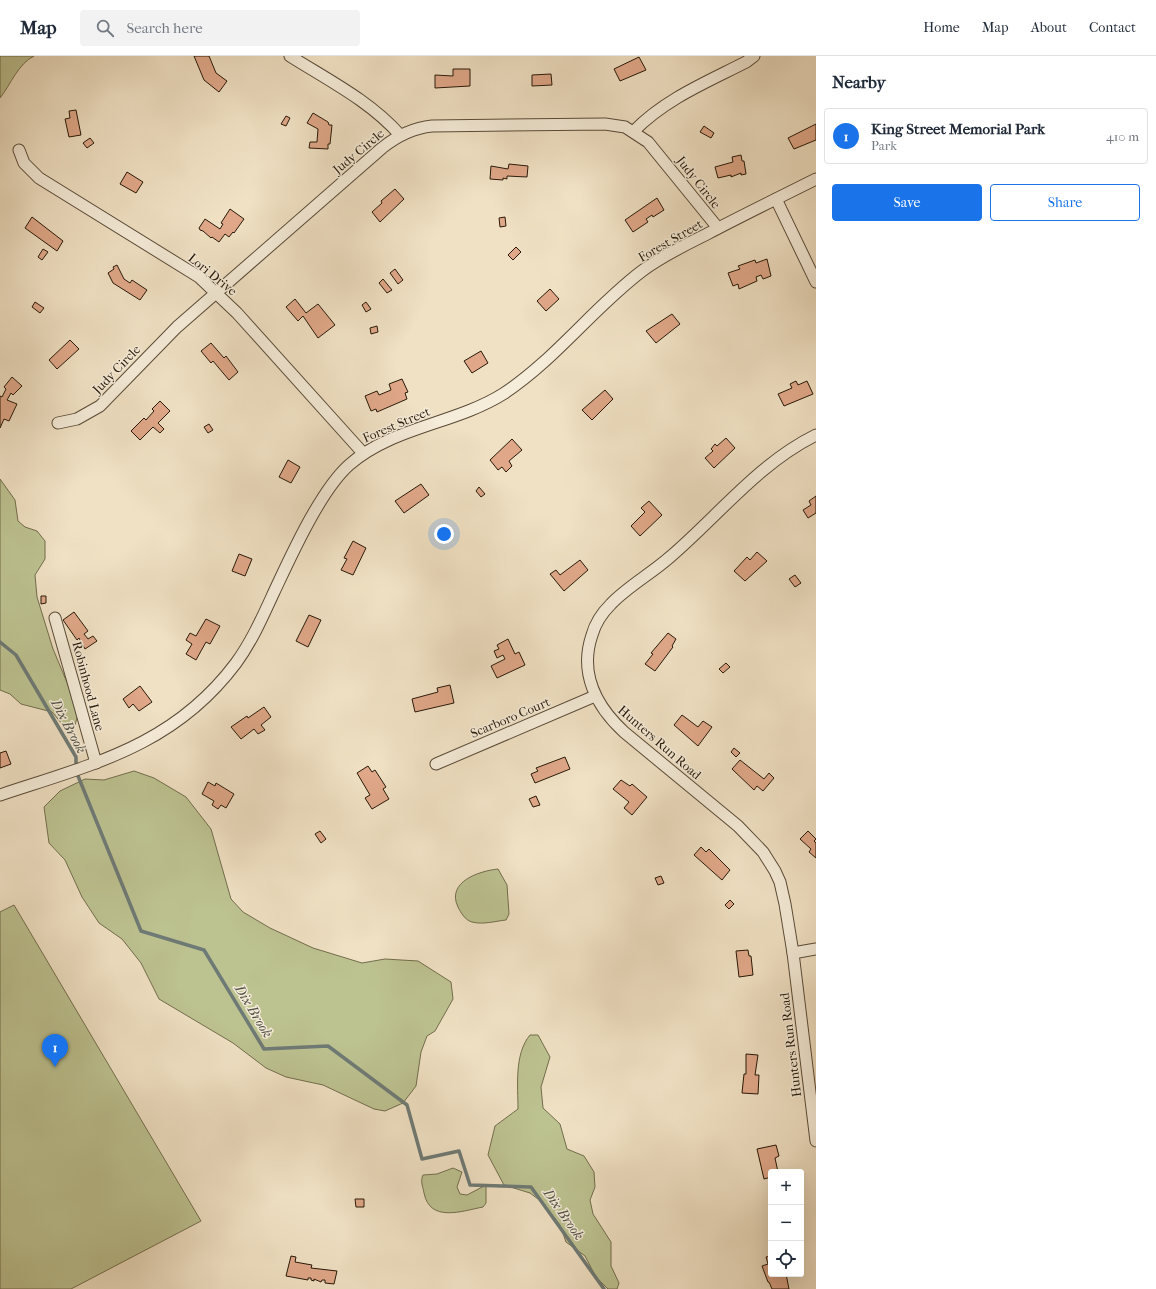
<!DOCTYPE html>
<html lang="en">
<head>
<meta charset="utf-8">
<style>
	:root { --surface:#fff; --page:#f2f2f3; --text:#1f2937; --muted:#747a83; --line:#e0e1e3; --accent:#1a73e8 }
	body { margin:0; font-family:"IM FELL French Canon",serif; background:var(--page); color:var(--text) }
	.controls { position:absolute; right:12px; bottom:12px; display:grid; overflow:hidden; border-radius:4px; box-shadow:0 4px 16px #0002 }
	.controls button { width:36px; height:36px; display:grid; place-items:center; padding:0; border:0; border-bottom:1px solid var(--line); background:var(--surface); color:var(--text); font:20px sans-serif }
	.you { position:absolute; left:444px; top:478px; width:14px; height:14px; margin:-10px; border:3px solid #fff; border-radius:50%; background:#1a73e8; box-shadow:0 0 0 6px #1a73e833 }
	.badge { display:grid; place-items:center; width:26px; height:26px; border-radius:50%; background:var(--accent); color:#fff; font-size:13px; font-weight:700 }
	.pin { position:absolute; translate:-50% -33px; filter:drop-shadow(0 1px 2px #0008) }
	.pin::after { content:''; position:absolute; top:21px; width:14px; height:12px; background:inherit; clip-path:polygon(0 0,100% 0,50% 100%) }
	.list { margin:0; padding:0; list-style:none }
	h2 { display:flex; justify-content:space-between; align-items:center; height:52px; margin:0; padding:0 16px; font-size:17px }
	h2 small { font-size:13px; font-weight:400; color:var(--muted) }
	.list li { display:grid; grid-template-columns:26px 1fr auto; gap:12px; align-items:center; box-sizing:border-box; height:56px; margin:0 8px 8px; padding:0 8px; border:1px solid var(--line); border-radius:4px }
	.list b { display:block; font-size:15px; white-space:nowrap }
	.list p { margin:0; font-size:13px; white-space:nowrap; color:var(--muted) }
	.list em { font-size:13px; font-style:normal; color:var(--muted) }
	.actions { display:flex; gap:8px; padding:12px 16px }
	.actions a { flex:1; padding:9px 0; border:1px solid var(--accent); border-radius:4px; text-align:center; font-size:14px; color:var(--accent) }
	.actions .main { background:var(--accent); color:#fff }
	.icon { flex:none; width:22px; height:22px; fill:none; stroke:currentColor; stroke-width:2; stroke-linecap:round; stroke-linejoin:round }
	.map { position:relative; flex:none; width:816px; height:1233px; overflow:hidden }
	header { display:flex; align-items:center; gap:24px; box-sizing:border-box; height:56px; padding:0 20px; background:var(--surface); border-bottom:1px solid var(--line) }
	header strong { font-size:19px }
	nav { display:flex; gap:22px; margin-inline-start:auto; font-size:14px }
	.search { width:280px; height:36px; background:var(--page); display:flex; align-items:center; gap:10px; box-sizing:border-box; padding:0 14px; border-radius:4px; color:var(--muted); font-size:15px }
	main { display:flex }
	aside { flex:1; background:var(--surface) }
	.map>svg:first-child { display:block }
	.green { fill:#bdc291; stroke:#726d4c }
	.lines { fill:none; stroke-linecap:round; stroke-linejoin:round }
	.stream { stroke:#6e7a75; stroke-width:3.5 }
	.building { fill:#e0a889; stroke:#271808 }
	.minor-casing { stroke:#594a37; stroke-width:13 }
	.minor { stroke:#f5ecd9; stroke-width:11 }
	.labels { text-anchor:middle; stroke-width:3; stroke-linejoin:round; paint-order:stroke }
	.street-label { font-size:13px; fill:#271808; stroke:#f5ecd9 }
	.water-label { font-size:14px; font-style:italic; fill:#515147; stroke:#f5ecd9 }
</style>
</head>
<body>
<header>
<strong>Map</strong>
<div class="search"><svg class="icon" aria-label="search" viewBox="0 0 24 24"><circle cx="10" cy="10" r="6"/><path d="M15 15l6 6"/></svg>Search here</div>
<nav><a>Home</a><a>Map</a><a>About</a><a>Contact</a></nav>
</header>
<main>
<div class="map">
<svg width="816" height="1233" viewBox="0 0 816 1233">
	<rect width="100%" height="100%" fill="#f0e1c4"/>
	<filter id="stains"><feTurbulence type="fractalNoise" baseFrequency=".005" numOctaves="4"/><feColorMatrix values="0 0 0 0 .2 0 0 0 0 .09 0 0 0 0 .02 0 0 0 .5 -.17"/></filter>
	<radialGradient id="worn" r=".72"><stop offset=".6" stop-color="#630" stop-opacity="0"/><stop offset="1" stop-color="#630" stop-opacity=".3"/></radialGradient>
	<g class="green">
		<path d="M0 0H34C18 8 11 28 0 42Z"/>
		<path d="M0 423 15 444 18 465 25 471 37 475 45 485V503L35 519 37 541 53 593 79 655 75 669 69 672 63 669 52 656 21 648 10 638 0 634Z"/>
		<path d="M134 715 154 722 186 741 211 773 231 843 243 856 270 872 313 892 362 907 385 903 418 905 451 926 453 943 435 975 427 980 421 996 416 1030 403 1047 385 1055 374 1053 323 1029 286 1021 266 1012 233 987 159 943 141 907 122 883 99 867 82 841 65 804 49 787 44 751 60 735 85 723 104 724Z"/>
		<path d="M498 813 507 829 509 858 506 864C496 865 483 869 472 866 465 864 461 857 458 851 446 826 479 815 498 813Z"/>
		<path d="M14 849 201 1165 71 1233H0V856Z"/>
		<path d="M530 979H538L550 1001 541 1031 543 1052 560 1068 567 1093 584 1100 594 1116 595 1131 590 1144 593 1158 611 1186V1210L619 1227 617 1233H608L596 1221 585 1200 566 1186 560 1169 542 1146 530 1137 504 1129 488 1099 495 1070 518 1053C518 1031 514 998 530 979Z"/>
		<path d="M453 1112 462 1116 457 1131 460 1138 467 1139 486 1129V1147L483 1151C462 1155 430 1167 424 1137 423 1131 420 1125 423 1119L437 1118Z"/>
	</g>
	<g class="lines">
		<path class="stream" d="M0 586 16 599 76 701V715L141 875 204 894 264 993 328 990 407 1049 422 1103 459 1095 470 1129 531 1131 604 1233"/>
	</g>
	<g class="building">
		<path d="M194 0H209L216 17 227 25 219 36 204 24Z"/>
		<path d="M639 1 646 14 620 25 614 13Z"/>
		<path d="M453 13H470V30L435 32V19L453 20Z"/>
		<path d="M551 18 552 29 532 30V19Z"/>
		<path d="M76 54 81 79 69 81 65 63 70 62 69 55Z"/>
		<path d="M313 57 328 66 329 69H332L330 88H328V93L309 92 310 86H317L318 73 307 67Z"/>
		<path d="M286 60 290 62 286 70 281 68Z"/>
		<path d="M816 68V84L794 93 788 82Z"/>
		<path d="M704 70 714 77 711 82 700 76Z"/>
		<path d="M90 82 94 87 87 92 83 87Z"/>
		<path d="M741 99 742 105H744L746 118 741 119V117L731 121V119L718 122 715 111 733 106 732 101Z"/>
		<path d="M509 108 528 110 527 121 507 120V123L503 122V124L490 123 491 110 508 113Z"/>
		<path d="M127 116 143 126 136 137 120 128Z"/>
		<path d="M395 133 404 143 380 166 372 156 382 147 381 145Z"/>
		<path d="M657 142 664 154 653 161 652 159 646 163 648 166 633 176 625 164Z"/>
		<path d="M230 153 244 163 234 177 233 176 229 181 225 178 219 186 212 181 211 182 203 175 200 174 199 172 205 163 220 173 223 168 221 167Z"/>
		<path d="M32 161 63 185 57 195 25 172Z"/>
		<path d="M505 161 506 170 500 171 499 162Z"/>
		<path d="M516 191 521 196 513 204 508 199Z"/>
		<path d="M43 193 48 196 42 204 38 201Z"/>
		<path d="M767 203 771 220 763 223 761 219 756 221 757 225 739 233 738 228 733 230 728 217 740 213 738 210 755 204 756 207Z"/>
		<path d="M117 209 124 223 130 227 132 224 147 234 140 244 113 227 108 217 114 213 113 211Z"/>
		<path d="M395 213 403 224 398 228 390 217Z"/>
		<path d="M383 223 392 234 387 237 379 227Z"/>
		<path d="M550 233 559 243 546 255 537 245Z"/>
		<path d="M295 243 306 257 318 248 335 269 318 282 303 260 298 265 286 251Z"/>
		<path d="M35 246 44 252 40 257 32 251Z"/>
		<path d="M366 246 371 253 366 256 362 249Z"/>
		<path d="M672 258 680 268 656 287 646 275Z"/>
		<path d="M377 270 378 276 371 278 370 272Z"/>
		<path d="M70 284 79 293 57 313 49 304Z"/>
		<path d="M211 287 224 302 226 300 238 316 229 324 213 305 211 307 201 295Z"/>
		<path d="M481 295 488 307 472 317 464 305Z"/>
		<path d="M12 321 22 330 13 339 11 337 7 344 17 348 9 365 4 363 0 372V340L2 341 6 333 4 331Z"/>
		<path d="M402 323 408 336 405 337 407 343 377 356 376 353 371 355 365 340 377 335 379 339 391 334 389 328Z"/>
		<path d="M796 325 798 329 807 325 813 338 784 350 778 338 792 332 790 328Z"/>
		<path d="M605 334 613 343 592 364 582 354Z"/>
		<path d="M160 345 170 355 158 367 164 373 160 377 153 371 140 384 131 375 144 362 146 364 154 355 152 353Z"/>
		<path d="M209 368 213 374 208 377 204 371Z"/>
		<path d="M726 382 735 392 714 412 705 402 713 395 711 393 715 388 717 390Z"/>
		<path d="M512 383 522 394 509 405 512 410 506 416 502 411 498 414 490 404Z"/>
		<path d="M288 404 300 411 291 427 279 421Z"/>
		<path d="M421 428 429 439 404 457 395 445Z"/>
		<path d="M479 431 485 438 481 441 476 435Z"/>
		<path d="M816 440V457L808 462 803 454 811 449 809 445Z"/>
		<path d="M649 445 662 459 640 480 631 470 645 456 641 452Z"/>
		<path d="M353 485 366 492 353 519 341 514 347 503 344 502Z"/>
		<path d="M757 496 767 505 745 525 734 515 747 501 750 504Z"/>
		<path d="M239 498 252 503 245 520 232 515Z"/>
		<path d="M580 504 588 514 564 535 550 518 556 514 560 519Z"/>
		<path d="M795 519 801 527 795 531 789 523Z"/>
		<path d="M41 540H46V547L41 548Z"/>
		<path d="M74 556 88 575 84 578 88 583 93 580 97 585 85 593 79 582 77 584 63 564Z"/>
		<path d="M309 559 321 564 308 591 296 585Z"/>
		<path d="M206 563 220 570 210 588 206 586 196 604 186 598 192 588 186 584 190 577 196 580Z"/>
		<path d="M668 577 676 583 672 590 673 591 655 615 645 608 653 598 651 597Z"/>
		<path d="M508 583 515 598 519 596 525 609 497 622 491 610 505 603 503 599 497 602 494 595 499 593 497 589Z"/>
		<path d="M726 607 730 611 723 617 719 613Z"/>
		<path d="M450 629 454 647 415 656 412 643 438 636 437 632Z"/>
		<path d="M140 630 152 646 139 655 133 648 129 652 123 643Z"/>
		<path d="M264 651 271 661 261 669 265 674 258 678 254 673 241 683 231 671 247 660 248 662Z"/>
		<path d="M682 659 698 671 703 665 712 671 698 690 674 669Z"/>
		<path d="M734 692 740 697 736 701 731 696Z"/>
		<path d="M6 695 11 708 0 712V697Z"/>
		<path d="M565 701 570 713 535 727 531 718 538 715 536 712Z"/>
		<path d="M740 704 764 723 769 717 774 722 763 735 757 730 754 734 732 713Z"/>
		<path d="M368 710 372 716 375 714 386 731 383 733 389 743 372 753 365 742 370 739 357 717Z"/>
		<path d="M621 724 630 730 632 728 647 741 632 759 624 752 629 746 613 733Z"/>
		<path d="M208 726 215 730 216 727 234 738 226 752 221 749 218 753 212 749 214 745 202 738Z"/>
		<path d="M536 740 540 749 533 751 529 743Z"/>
		<path d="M320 775 326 783 321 787 315 778Z"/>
		<path d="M808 775 816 783 814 785 816 787V802L809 796 811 793 800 783Z"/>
		<path d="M701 791 706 796 709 793 730 814 722 824 694 799Z"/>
		<path d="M661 820 664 827 658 829 655 822Z"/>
		<path d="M730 844 734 848 729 853 725 849Z"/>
		<path d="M748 894 749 900H751L753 919 739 921 736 895Z"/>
		<path d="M746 998 758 999 755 1019H759L758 1038 742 1037 744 1018H746Z"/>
		<path d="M776 1089 779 1100 775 1102 778 1116H771V1121L764 1123 757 1093Z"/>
		<path d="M355 1143H364V1151H356Z"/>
		<path d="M291 1200 296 1201 295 1206 312 1209 311 1212 337 1215 334 1228 325 1227V1224H322L321 1226 314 1223V1225L311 1224V1222H308V1224L286 1220Z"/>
		<path d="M771 1200V1218H786L789 1233H772L769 1226H768L762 1210 768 1208 766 1201Z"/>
	</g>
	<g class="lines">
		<defs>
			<g id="minor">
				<path d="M290 0C328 24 370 45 400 79"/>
				<path d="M634 75C665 43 707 26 746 6L754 0"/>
				<path d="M19 94 24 107 39 122 199 221 237 257 363 397"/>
				<path d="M776 143 816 226"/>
				<path d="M58 367 77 363 100 350 177 271 382 92C397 80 412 72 432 70L605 68 625 71 648 86 718 172"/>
				<path d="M816 379C759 407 718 460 670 501 652 517 627 531 611 548 602 557 595 568 592 579 579 617 596 650 624 676L738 770 763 796 775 815 780 826 785 848 793 897 816 1085"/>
				<path d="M55 562 96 707"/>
				<path d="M436 708 595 640"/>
				<path d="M0 739C93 708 174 690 236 607 252 585 263 560 274 536 291 500 320 435 349 409 392 371 455 368 503 338 555 304 593 252 642 215 662 200 685 189 707 178 743 159 780 141 816 123"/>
				<path d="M793 897 816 893"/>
			</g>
		</defs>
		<use href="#minor" class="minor-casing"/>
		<use href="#minor" class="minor"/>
	</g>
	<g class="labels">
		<g class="street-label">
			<text transform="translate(358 95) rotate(-40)" y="5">Judy Circle</text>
			<text transform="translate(699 126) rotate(52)" y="5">Judy Circle</text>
			<text transform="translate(670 184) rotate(-30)" y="5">Forest Street</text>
			<text transform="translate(213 218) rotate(39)" y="5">Lori Drive</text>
			<text transform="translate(116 313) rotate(-46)" y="5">Judy Circle</text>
			<text transform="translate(396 368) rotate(-23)" y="5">Forest Street</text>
			<text transform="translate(89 630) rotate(75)" y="5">Robinhood Lane</text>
			<text transform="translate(510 661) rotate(-23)" y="5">Scarboro Court</text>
			<text transform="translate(660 686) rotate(41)" y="5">Hunters Run Road</text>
			<text transform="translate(790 989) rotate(-97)" y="5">Hunters Run Road</text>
		</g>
		<g class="water-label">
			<text transform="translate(69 670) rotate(62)" y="5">Dix Brook</text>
			<text transform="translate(254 955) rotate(59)" y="5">Dix Brook</text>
			<text transform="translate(564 1158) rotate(55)" y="5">Dix Brook</text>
		</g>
	</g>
	<rect width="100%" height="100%" filter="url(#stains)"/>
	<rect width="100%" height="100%" fill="url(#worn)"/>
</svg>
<div class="controls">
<button>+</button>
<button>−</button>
<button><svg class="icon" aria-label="locate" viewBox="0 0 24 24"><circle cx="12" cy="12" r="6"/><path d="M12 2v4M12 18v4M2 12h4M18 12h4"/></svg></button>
</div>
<div class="you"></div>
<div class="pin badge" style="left:55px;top:1011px">1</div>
</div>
<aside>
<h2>Nearby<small></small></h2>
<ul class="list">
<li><span class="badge">1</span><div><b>King Street Memorial Park</b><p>Park</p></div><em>410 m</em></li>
</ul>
<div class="actions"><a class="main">Save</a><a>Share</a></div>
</aside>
</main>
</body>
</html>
